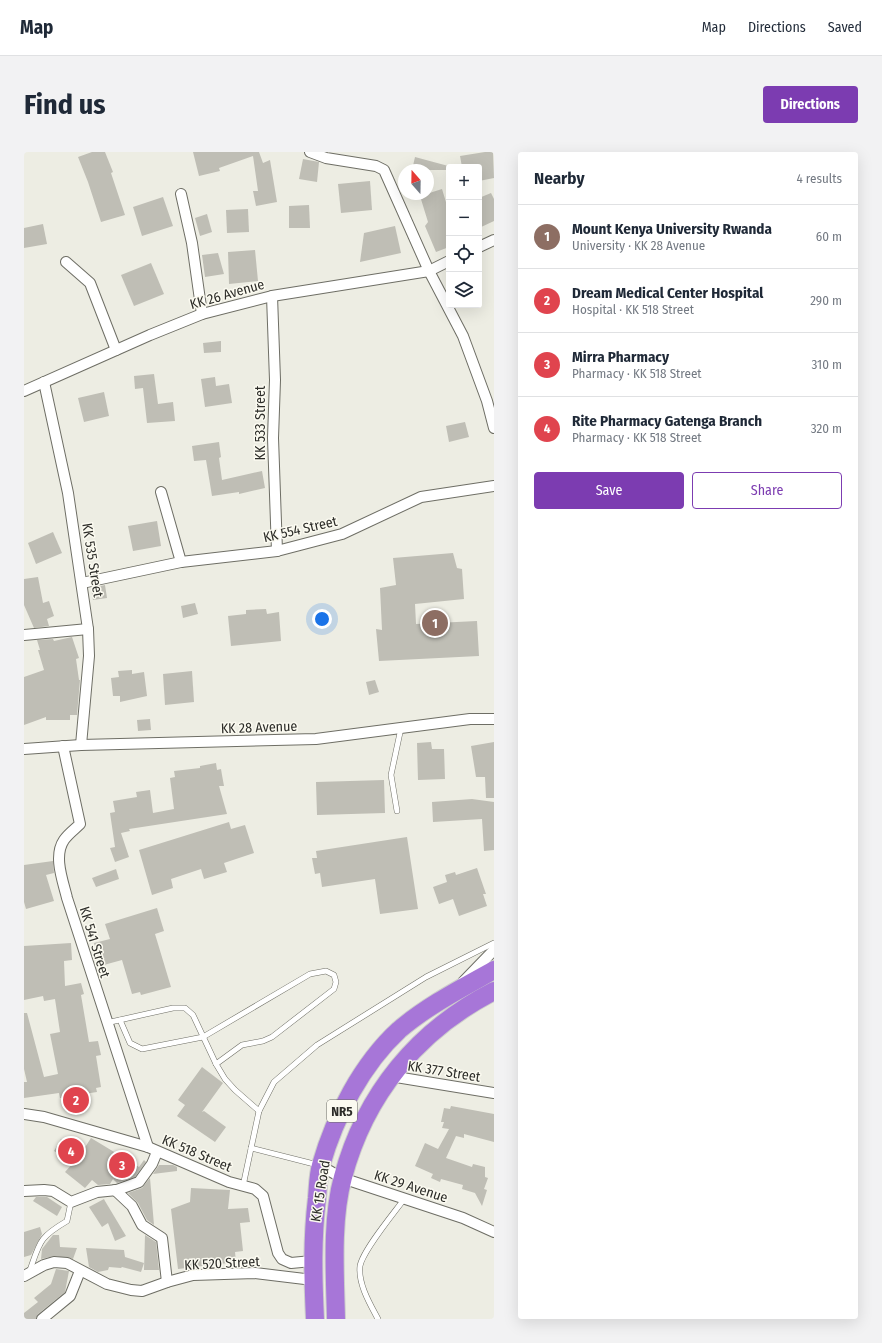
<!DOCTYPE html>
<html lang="en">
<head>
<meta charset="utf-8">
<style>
	:root { --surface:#fff; --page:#f2f2f3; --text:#1f2937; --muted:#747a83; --line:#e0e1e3; --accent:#7c3cb1 }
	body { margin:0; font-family:"Fira Sans Condensed",sans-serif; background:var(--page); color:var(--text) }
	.controls { position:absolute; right:12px; top:12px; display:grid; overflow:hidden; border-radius:4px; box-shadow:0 4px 16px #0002 }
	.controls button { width:36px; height:36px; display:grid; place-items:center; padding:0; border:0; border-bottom:1px solid var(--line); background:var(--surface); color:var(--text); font:20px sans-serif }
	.compass { position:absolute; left:374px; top:12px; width:36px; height:36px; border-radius:50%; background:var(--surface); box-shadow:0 4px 16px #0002; rotate:340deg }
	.you { position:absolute; left:298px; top:467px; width:14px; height:14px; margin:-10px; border:3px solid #fff; border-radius:50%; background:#1a73e8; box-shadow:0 0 0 6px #1a73e833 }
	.badge { display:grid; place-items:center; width:26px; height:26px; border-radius:50%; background:var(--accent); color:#fff; font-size:13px; font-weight:700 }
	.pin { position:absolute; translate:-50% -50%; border:2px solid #fff; box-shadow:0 1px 4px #0006 }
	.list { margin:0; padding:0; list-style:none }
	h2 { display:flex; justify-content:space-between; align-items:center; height:52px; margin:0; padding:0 16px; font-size:17px }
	h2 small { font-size:13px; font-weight:400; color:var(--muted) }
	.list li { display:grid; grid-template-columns:26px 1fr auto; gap:12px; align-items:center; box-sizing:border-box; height:64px; padding:0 16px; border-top:1px solid var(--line) }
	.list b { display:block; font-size:15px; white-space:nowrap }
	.list p { margin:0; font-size:13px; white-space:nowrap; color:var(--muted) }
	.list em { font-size:13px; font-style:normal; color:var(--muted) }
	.actions { display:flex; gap:8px; padding:12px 16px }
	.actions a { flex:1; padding:9px 0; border:1px solid var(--accent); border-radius:4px; text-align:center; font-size:14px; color:var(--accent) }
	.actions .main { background:var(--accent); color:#fff }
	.icon { flex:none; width:22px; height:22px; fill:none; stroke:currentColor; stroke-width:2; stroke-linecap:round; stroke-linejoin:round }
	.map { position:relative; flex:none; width:470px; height:1167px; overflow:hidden; border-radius:4px }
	header { display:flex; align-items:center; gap:24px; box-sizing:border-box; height:56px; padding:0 20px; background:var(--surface); border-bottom:1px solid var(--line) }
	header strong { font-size:19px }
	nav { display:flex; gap:22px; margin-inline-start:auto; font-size:14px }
	.intro { display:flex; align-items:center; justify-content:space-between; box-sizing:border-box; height:96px; padding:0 24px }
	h1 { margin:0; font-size:28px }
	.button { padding:10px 18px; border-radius:4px; background:var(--accent); color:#fff; font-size:14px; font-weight:700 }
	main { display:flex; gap:24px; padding:0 24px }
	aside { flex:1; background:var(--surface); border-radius:4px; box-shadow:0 4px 16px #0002 }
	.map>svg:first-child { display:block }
	.building { fill:#bfbeb5 }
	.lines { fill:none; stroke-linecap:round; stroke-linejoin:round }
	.lane-casing { stroke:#6e6e65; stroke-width:6 }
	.street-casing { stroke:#6e6e65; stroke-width:12 }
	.highway-casing { stroke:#cdcdcc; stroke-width:20 }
	.lane { stroke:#fff; stroke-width:5 }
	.street { stroke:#fff; stroke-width:10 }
	.highway { stroke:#a776d8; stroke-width:18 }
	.labels { text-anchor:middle; stroke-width:3; stroke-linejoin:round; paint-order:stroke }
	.shield { fill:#fbfaf0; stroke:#6b6a65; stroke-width:1 }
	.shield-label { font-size:13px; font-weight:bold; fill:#2d2d29 }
	.street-label { font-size:14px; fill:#2d2d29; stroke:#fbfaf0 }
</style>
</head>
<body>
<header>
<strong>Map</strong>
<nav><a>Map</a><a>Directions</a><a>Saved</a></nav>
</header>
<div class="intro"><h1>Find us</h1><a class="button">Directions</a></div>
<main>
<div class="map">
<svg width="470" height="1167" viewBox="0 0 470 1167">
	<rect width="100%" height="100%" fill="#edede3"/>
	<g class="building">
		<path d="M68 0H81L89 20 87 21 101 63 77 70 64 30 54 5Z"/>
		<path d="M169 0H235L239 11 246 8 253 50 232 54 229 39H234L229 4 195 16 196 19 175 24Z"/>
		<path d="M461 0H469L470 26 455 29V15H438L436 4Z"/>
		<path d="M391 5 428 15H425V18H388Z"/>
		<path d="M279 7 295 10 293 30 275 27Z"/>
		<path d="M346 29 348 58 317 61 314 32Z"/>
		<path d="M418 37 425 60V95L412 100 401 74 404 70 396 44Z"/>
		<path d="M467 41 470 47V69L455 76V46Z"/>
		<path d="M139 45 149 74 118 84 109 55Z"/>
		<path d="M285 53 286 76H265V54Z"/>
		<path d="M224 57 225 80 203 81 202 58Z"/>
		<path d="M183 62 188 80 176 84 171 66Z"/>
		<path d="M19 72 23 92 0 96V76Z"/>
		<path d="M371 74 377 101 336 110 340 81Z"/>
		<path d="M231 98 234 129 205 132 204 100Z"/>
		<path d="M194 101 200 122 181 125 178 103Z"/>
		<path d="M127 111 140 142 110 154 97 123Z"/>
		<path d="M197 189V200L180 201 179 191Z"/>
		<path d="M130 222 134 252 149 250 151 269 123 271 119 236 111 237 110 224Z"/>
		<path d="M191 225 192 234 205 232 208 251 181 255 177 227Z"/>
		<path d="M80 240 85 264 60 270 54 246Z"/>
		<path d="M441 270 445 285 425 290 422 274Z"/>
		<path d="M195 290 197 305 195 306 198 328 238 319 241 336 215 342V340L188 344 182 308 170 309 168 294Z"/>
		<path d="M133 369 137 394 109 399 104 374Z"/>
		<path d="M29 380 38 401 12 412 4 391Z"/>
		<path d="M429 401 433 416 438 417 440 447 391 452 392 472 453 469 455 504 355 509 352 477 358 478 356 436 372 433 369 406Z"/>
		<path d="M14 425 19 451 25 449 30 464 23 467 25 474 10 476 0 453V427Z"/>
		<path d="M81 433 83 446 69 448 67 436Z"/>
		<path d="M171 451 174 462 159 466 157 454Z"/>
		<path d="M242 457 243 462 255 460 257 489 207 494 204 464 222 462V458Z"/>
		<path d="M48 485 55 506 52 507 55 528H56L53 563H46V568H22V565L0 573V525L20 518 14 498H16L13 488 29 487 30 489Z"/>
		<path d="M108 518V522L120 520 123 544 96 550V544H89L87 526 95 525 94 519Z"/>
		<path d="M168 519 170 550 141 553 139 522Z"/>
		<path d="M351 528 355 540 345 543 342 530Z"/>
		<path d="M126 567 127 578 114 579 113 568Z"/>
		<path d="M407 590 408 597H420L421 627 394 628 393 591Z"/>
		<path d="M470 590V646H462L461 625H452L447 594Z"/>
		<path d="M192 611 193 618 197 617 198 623 200 634H195L203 662 105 677 106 679 97 681 105 705 91 710 86 696 91 695 86 661 91 660 89 649 113 645 112 640 126 638 129 661 150 657 146 626 151 625 150 619 176 616V614Z"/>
		<path d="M360 628 361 661 293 663 292 630Z"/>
		<path d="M448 647 470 650V698L460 699 458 667 409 670 408 650Z"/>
		<path d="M205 670 207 677 221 673 230 701 200 711 203 720 180 727 177 717 147 727 149 736 128 743 115 698Z"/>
		<path d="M383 685 394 757 356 762 351 727 298 735 296 721 291 722 288 706H293L292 699Z"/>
		<path d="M29 709 30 721 22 723 30 749 2 757 0 750V713Z"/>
		<path d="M453 716 462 742H459L463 754 435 764 429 747 415 752 409 735 423 730 421 723 431 720 432 723Z"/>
		<path d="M92 717 95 727 72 735 68 726Z"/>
		<path d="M133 756 140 779 131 782 147 835 117 843 116 840 108 842 98 808 76 814 70 791 86 787 81 772Z"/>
		<path d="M47 791 48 808 40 809 41 834 57 831 60 842 57 843 65 890 74 889 77 903 72 904 77 935 72 936 73 940 60 942 63 953 42 957 40 946H36L35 941 0 946V930H3L0 917V861H3L20 925 34 922 26 882 36 880 31 847 20 849 19 844 0 848V794Z"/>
		<path d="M178 915 199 931 178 960 180 959 202 975 191 990 153 964 161 953 154 948Z"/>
		<path d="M427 954 470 962V990L440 982V986L432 984 422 1006 448 1015 449 1012 461 1015V1025L464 1026 460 1037 463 1038 458 1054 451 1041 438 1037 439 1033 417 1027 416 1030 407 1026 409 1022 391 1014 401 991 414 997 425 977 418 976 420 970H417L420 956 426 957Z"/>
		<path d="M67 986 115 1015 120 1008 122 1010 111 1025 93 1031 89 1027 86 1032 74 1033 68 1028 61 1036 41 1020 50 1010 30 999 37 987 58 1000Z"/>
		<path d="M135 1013H149L153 1015V1019L129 1022Z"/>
		<path d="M126 1026 130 1073 123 1068 114 1051 104 1041 118 1036Z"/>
		<path d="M167 1036 206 1038 204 1057 224 1056 226 1070 216 1071 219 1099 211 1100 212 1110 154 1117 147 1057 166 1050Z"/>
		<path d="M12 1045H23L38 1055 33 1064 9 1049Z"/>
		<path d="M80 1047 81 1049 102 1084 91 1089 84 1071 78 1075 65 1055Z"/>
		<path d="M16 1075 18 1082 7 1103 0 1105V1080Z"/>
		<path d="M29 1083H35L36 1095 53 1096 49 1107 30 1104 17 1107 18 1097Z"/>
		<path d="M121 1083 132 1090 135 1118H120Z"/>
		<path d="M62 1096 100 1098 101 1105 120 1111 117 1120 98 1115 97 1116 85 1115 84 1118 74 1120 65 1115Z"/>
		<path d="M32 1117 45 1119 41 1140 14 1162 12 1167H0V1161L14 1150 10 1146 27 1132Z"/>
	</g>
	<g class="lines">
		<defs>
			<g id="lane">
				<path d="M373 659 367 623 377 576"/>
				<path d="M96 868 106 891 118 897 179 885 286 822 302 819 310 823 312 830 310 837 248 885 239 889 218 893 192 912"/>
				<path d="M82 871 149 856H161L169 863 192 912 201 927 211 938 235 959"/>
				<path d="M227 996 294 1013"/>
				<path d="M219 1034 235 959 250 930 293 893 402 825 470 791"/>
				<path d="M5 1121C16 1090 14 1086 43 1069L47 1050"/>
				<path d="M354 1167C346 1152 334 1132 336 1114 339 1098 370 1061 381 1046"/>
			</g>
			<g id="street">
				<path d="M286 0 302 6 352 14 360 18 405 119 439 184 463 249 470 276"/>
				<path d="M157 42 168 91 178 162"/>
				<path d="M455 95 470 88"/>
				<path d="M42 110 66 131 92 198"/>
				<path d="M248 144 251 228 249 286 253 399"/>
				<path d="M20 230 44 341 64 477 65 504 57 593"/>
				<path d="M0 239 126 183 178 162 248 144 405 119 425 109"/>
				<path d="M137 340 157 410"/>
				<path d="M58 431 157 410 253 399 318 382 397 345 470 334"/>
				<path d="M0 483 64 477"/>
				<path d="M39 594 56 672C51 677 44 682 40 688 29 704 39 729 43 746L124 995"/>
				<path d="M0 597 57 593 292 587 446 567H470"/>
				<path d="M439 830 470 798"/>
				<path d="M366 924 470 941"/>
				<path d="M0 962 20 965 124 995 205 1030 231 1037 239 1044 254 1101 258 1107 267 1111 288 1109"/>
				<path d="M297 1014 318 1026 439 1066 470 1080"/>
				<path d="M91 1038 108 1054 118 1073 138 1086 143 1130"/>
				<path d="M0 1039 20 1038 29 1039 47 1050 73 1040 93 1038 115 1030 128 1012 133 1000"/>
				<path d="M0 1124 20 1113 30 1110 43 1111 83 1132 107 1138 118 1139 143 1130 169 1123 231 1121 289 1128"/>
				<path d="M18 1167 46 1144 56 1119"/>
			</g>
			<g id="highway">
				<path d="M291 1167C289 1125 288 1088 293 1046 294 1035 294 1023 297 1013 311 964 338 912 375 878 403 854 438 836 470 818"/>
				<path d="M312 1167C311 1123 307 1068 319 1025 341 942 394 878 470 839"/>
			</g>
		</defs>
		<use href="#lane" class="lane-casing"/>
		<use href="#street" class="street-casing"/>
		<use href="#highway" class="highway-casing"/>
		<use href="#lane" class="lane"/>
		<use href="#street" class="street"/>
		<use href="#highway" class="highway"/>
	</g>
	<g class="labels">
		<rect class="shield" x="303" y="948" width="30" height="22" rx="3"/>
		<g class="shield-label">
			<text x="318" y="964">NR5</text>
		</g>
		<g class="street-label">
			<text transform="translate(203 142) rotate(-16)" y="5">KK 26 Avenue</text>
			<text transform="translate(236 271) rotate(-90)" y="5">KK 533 Street</text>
			<text transform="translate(276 377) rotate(-13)" y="5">KK 554 Street</text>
			<text transform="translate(69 408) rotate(81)" y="5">KK 535 Street</text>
			<text transform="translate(235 575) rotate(-2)" y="5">KK 28 Avenue</text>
			<text transform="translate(71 790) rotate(73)" y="5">KK 541 Street</text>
			<text transform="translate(420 919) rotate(9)" y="5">KK 377 Street</text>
			<text transform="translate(173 1001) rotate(23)" y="5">KK 518 Street</text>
			<text transform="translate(387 1034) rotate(18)" y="5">KK 29 Avenue</text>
			<text transform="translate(296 1039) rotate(-81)" y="5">KK 15 Road</text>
			<text transform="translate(198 1111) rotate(-3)" y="5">KK 520 Street</text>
		</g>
	</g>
</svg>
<div class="controls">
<button>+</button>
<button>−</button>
<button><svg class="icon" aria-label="locate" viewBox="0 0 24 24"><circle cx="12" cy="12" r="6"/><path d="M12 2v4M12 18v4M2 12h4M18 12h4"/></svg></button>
<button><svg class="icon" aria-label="layers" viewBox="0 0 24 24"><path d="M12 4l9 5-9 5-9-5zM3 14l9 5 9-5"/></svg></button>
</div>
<svg class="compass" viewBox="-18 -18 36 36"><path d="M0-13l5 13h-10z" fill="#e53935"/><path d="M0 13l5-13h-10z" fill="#747a83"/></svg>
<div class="you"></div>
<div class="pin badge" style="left:411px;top:471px;background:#8d6e63">1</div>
<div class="pin badge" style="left:52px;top:948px;background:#e0444e">2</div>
<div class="pin badge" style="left:98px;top:1013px;background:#e0444e">3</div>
<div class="pin badge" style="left:47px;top:999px;background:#e0444e">4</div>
</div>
<aside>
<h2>Nearby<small>4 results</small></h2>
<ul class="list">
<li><span class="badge" style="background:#8d6e63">1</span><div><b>Mount Kenya University Rwanda</b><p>University · KK 28 Avenue</p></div><em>60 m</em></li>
<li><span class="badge" style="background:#e0444e">2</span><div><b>Dream Medical Center Hospital</b><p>Hospital · KK 518 Street</p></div><em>290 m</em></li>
<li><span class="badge" style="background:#e0444e">3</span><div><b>Mirra Pharmacy</b><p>Pharmacy · KK 518 Street</p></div><em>310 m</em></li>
<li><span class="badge" style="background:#e0444e">4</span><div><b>Rite Pharmacy Gatenga Branch</b><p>Pharmacy · KK 518 Street</p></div><em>320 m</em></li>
</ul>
<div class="actions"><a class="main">Save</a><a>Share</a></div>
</aside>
</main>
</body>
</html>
